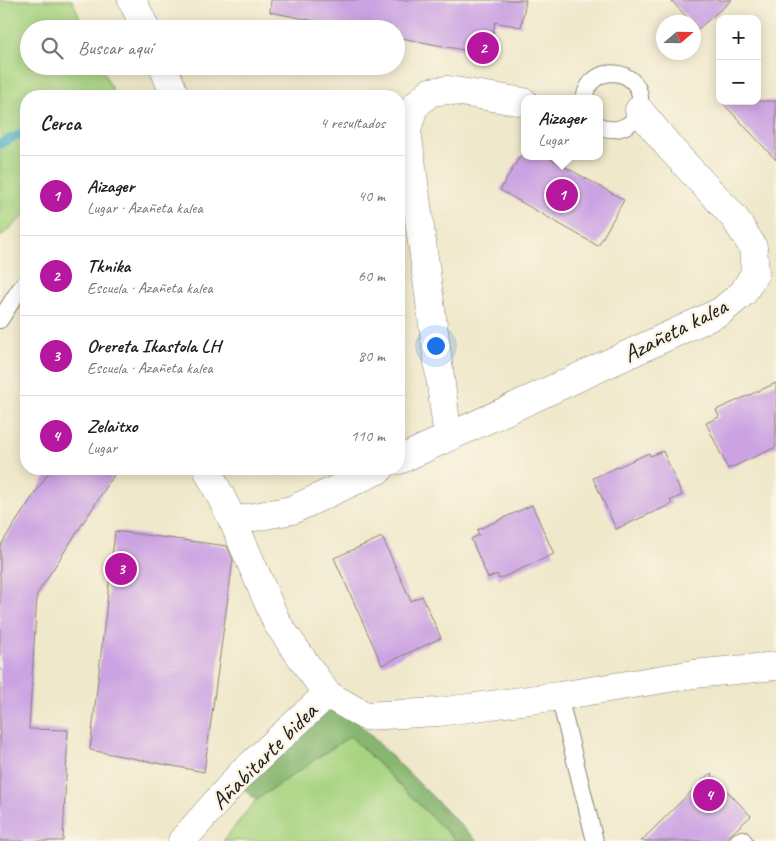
<!DOCTYPE html>
<html lang="es">
<head>
<meta charset="utf-8">
<style>
	:root { --surface:#fff; --page:#f6f6f6; --text:#222; --muted:#767676; --line:#e0e0e0; --accent:#b5179e }
	body { margin:0; font-family:Caveat,sans-serif; background:var(--page); color:var(--text) }
	.controls { position:absolute; right:15px; top:15px; display:grid; overflow:hidden; border-radius:10px; box-shadow:0 2px 12px #0003 }
	.controls button { width:45px; height:45px; display:grid; place-items:center; padding:0; border:0; border-bottom:1px solid var(--line); background:var(--surface); color:var(--text); font:25px sans-serif }
	.compass { position:absolute; left:656px; top:15px; width:45px; height:45px; border-radius:50%; background:var(--surface); box-shadow:0 2px 12px #0003; rotate:70deg }
	.you { position:absolute; left:435px; top:345px; width:18px; height:18px; margin:-12px; border:4px solid #fff; border-radius:50%; background:#1a73e8; box-shadow:0 0 0 8px #1a73e833 }
	.badge { display:grid; place-items:center; width:32px; height:32px; border-radius:50%; background:var(--accent); color:#fff; font-size:16px; font-weight:700 }
	.pin { position:absolute; translate:-50% -50%; border:2px solid #fff; box-shadow:0 1px 5px #0006 }
	.popup { position:absolute; left:521px; top:95px; width:82px; height:65px; box-sizing:border-box; display:grid; place-content:center; border-radius:10px; background:var(--surface); filter:drop-shadow(0 1px 4px #0005); font-size:16px; white-space:nowrap; color:var(--muted) }
	.popup b { font-size:19px; color:var(--text) }
	.popup::after { content:''; position:absolute; left:50%; top:100%; margin-left:-10px; border:10px solid transparent; border-top-color:var(--surface) }
	.list { margin:0; padding:0; list-style:none }
	h2 { display:flex; justify-content:space-between; align-items:center; height:65px; margin:0; padding:0 20px; font-size:21px }
	h2 small { font-size:16px; font-weight:400; color:var(--muted) }
	.list li { display:grid; grid-template-columns:32px 1fr auto; gap:15px; align-items:center; box-sizing:border-box; height:80px; padding:0 20px; border-top:1px solid var(--line) }
	.list b { display:block; font-size:19px; white-space:nowrap }
	.list p { margin:0; font-size:16px; white-space:nowrap; color:var(--muted) }
	.list em { font-size:16px; font-style:normal; color:var(--muted) }
	.icon { flex:none; width:28px; height:28px; fill:none; stroke:currentColor; stroke-width:2; stroke-linecap:round; stroke-linejoin:round }
	.map { position:relative; flex:none; width:776px; height:841px; overflow:hidden }
	.search { position:absolute; background:var(--surface); box-shadow:0 2px 12px #0003; left:20px; top:20px; width:385px; height:55px; display:flex; align-items:center; gap:12px; box-sizing:border-box; padding:0 18px; border-radius:28px; color:var(--muted); font-size:19px }
	.panel { position:absolute; background:var(--surface); box-shadow:0 2px 12px #0003; left:20px; top:90px; width:385px; height:385px; border-radius:20px }
	.map>svg:first-child { display:block }
	.green { fill:#a8d481; stroke:#62784e }
	.forest { fill:#86b66f; stroke:#516946 }
	.lines { fill:none; stroke-linecap:round; stroke-linejoin:round }
	.stream { stroke:#3ea9be; stroke-width:9 }
	.building { fill:#cba2e2 }
	.lane-casing { stroke:#868273; stroke-width:18 }
	.street-casing { stroke:#868273; stroke-width:29 }
	.lane { stroke:#fff; stroke-width:16 }
	.street { stroke:#fff; stroke-width:28 }
	.labels { text-anchor:middle; stroke-width:5; stroke-linejoin:round; paint-order:stroke }
	.street-label { font-size:24px; fill:#1c1c1c; stroke:#fcf5e5 }
</style>
</head>
<body>
<div class="map">
<svg width="776" height="841" viewBox="0 0 776 841">
	<rect width="100%" height="100%" fill="#fcf5e5"/>
	<filter id="ink" filterUnits="userSpaceOnUse"><feTurbulence type="fractalNoise" baseFrequency=".02" numOctaves="2"/><feDisplacementMap in="SourceGraphic" scale="10" xChannelSelector="R" yChannelSelector="G"/><feConvolveMatrix kernelMatrix="1 2 1 2 8 2 1 2 1" color-interpolation-filters="sRGB"/></filter>
	<filter id="wash" filterUnits="userSpaceOnUse"><feTurbulence type="fractalNoise" baseFrequency=".0096" numOctaves="4" result="noise"/><feDisplacementMap in="SourceGraphic" scale="20" xChannelSelector="R" yChannelSelector="G"/><feGaussianBlur stdDeviation="1.12" result="paint"/><feColorMatrix in="noise" values="0 0 0 0 0 0 0 0 0 0 0 0 0 0 0 0 0 1.4 0 .05"/><feComposite in="paint" operator="in"/></filter>
	<g filter="url(#wash)">
		<rect width="100%" height="100%" fill="#efe8ca"/>
		<g class="green">
			<path d="M0 0H72L85 29H29V66H101L115 96H26V214L0 237Z"/>
			<path d="M350 736 456 841H223L256 800Z"/>
		</g>
		<path class="forest" d="M331 696 477 841H456L350 736 256 800 234 780Z"/>
		<g class="lines">
			<path class="stream" d="M0 144 26 131"/>
		</g>
		<g id="blocks">
			<g class="building">
				<path d="M271 0H526L521 27 495 22 489 55 396 37V29H355L270 12Z"/>
				<path d="M671 0H732L697 30 694 26V22H691Z"/>
				<path d="M721 101H776V160Z"/>
				<path d="M520 156H546L624 200 598 246 500 190Z"/>
				<path d="M776 383V447L728 469 706 423 719 417 716 410Z"/>
				<path d="M663 451 682 495 670 501 672 504 616 529 593 478 649 453 650 456Z"/>
				<path d="M51 469H118L37 594 29 729 68 730 63 841H0V546Z"/>
				<path d="M532 505 554 554 499 579 497 574 488 578 471 539 479 535 477 530Z"/>
				<path d="M115 531 227 546 233 560 204 772 90 750Z"/>
				<path d="M382 537 411 601 422 596 441 638 382 665 334 558Z"/>
				<path d="M710 773 751 816 730 835 726 841H641Z"/>
			</g>
		</g>
	</g>
	<g filter="url(#ink)">
		<use href="#blocks" fill-opacity="0" stroke="#868273" stroke-width="1"/>
		<g class="lines">
			<defs>
				<g id="lane">
					<path d="M584 99C590 60 644 68 640 104 639 112 636 118 629 124 620 130 609 131 600 126"/>
					<path d="M0 320 19 290 26 282"/>
					<path d="M559 696 595 841"/>
					<path d="M738 841 742 839 744 841"/>
				</g>
				<g id="street">
					<path d="M132 0 146 29"/>
					<path d="M163 66 175 96"/>
					<path d="M448 437 407 130 414 107 430 92 448 90 524 102"/>
					<path d="M399 460 720 312 743 293 755 273 753 247 734 217 671 149 639 110"/>
					<path d="M207 469 233 521 277 623 327 694 365 716 438 712 559 696 694 674 776 666"/>
					<path d="M233 521 292 510 380 469"/>
					<path d="M182 841 240 775 327 694"/>
				</g>
			</defs>
			<use href="#lane" class="lane-casing"/>
			<use href="#street" class="street-casing"/>
			<use href="#lane" class="lane"/>
			<use href="#street" class="street"/>
		</g>
	</g>
	<g class="labels">
		<g class="street-label">
			<text transform="translate(675 330) rotate(-27)" y="8">Azañeta kalea</text>
			<text transform="translate(264 756) rotate(-45)" y="8">Añabitarte bidea</text>
		</g>
	</g>
</svg>
<div class="controls">
<button>+</button>
<button>−</button>
</div>
<svg class="compass" viewBox="-18 -18 36 36"><path d="M0-13l5 13h-10z" fill="#e53935"/><path d="M0 13l5-13h-10z" fill="#767676"/></svg>
<div class="you"></div>
<div class="pin badge" style="left:562px;top:195px">1</div>
<div class="popup"><b>Aizager</b>Lugar</div>
<div class="pin badge" style="left:483px;top:48px">2</div>
<div class="pin badge" style="left:121px;top:569px">3</div>
<div class="pin badge" style="left:709px;top:795px">4</div>
<div class="search"><svg class="icon" aria-label="search" viewBox="0 0 24 24"><circle cx="10" cy="10" r="6"/><path d="M15 15l6 6"/></svg>Buscar aquí</div>
<section class="panel">
<h2>Cerca<small>4 resultados</small></h2>
<ul class="list">
<li><span class="badge">1</span><div><b>Aizager</b><p>Lugar · Azañeta kalea</p></div><em>40 m</em></li>
<li><span class="badge">2</span><div><b>Tknika</b><p>Escuela · Azañeta kalea</p></div><em>60 m</em></li>
<li><span class="badge">3</span><div><b>Orereta Ikastola LH</b><p>Escuela · Azañeta kalea</p></div><em>80 m</em></li>
<li><span class="badge">4</span><div><b>Zelaitxo</b><p>Lugar</p></div><em>110 m</em></li>
</ul>
</section>
</div>
</body>
</html>
